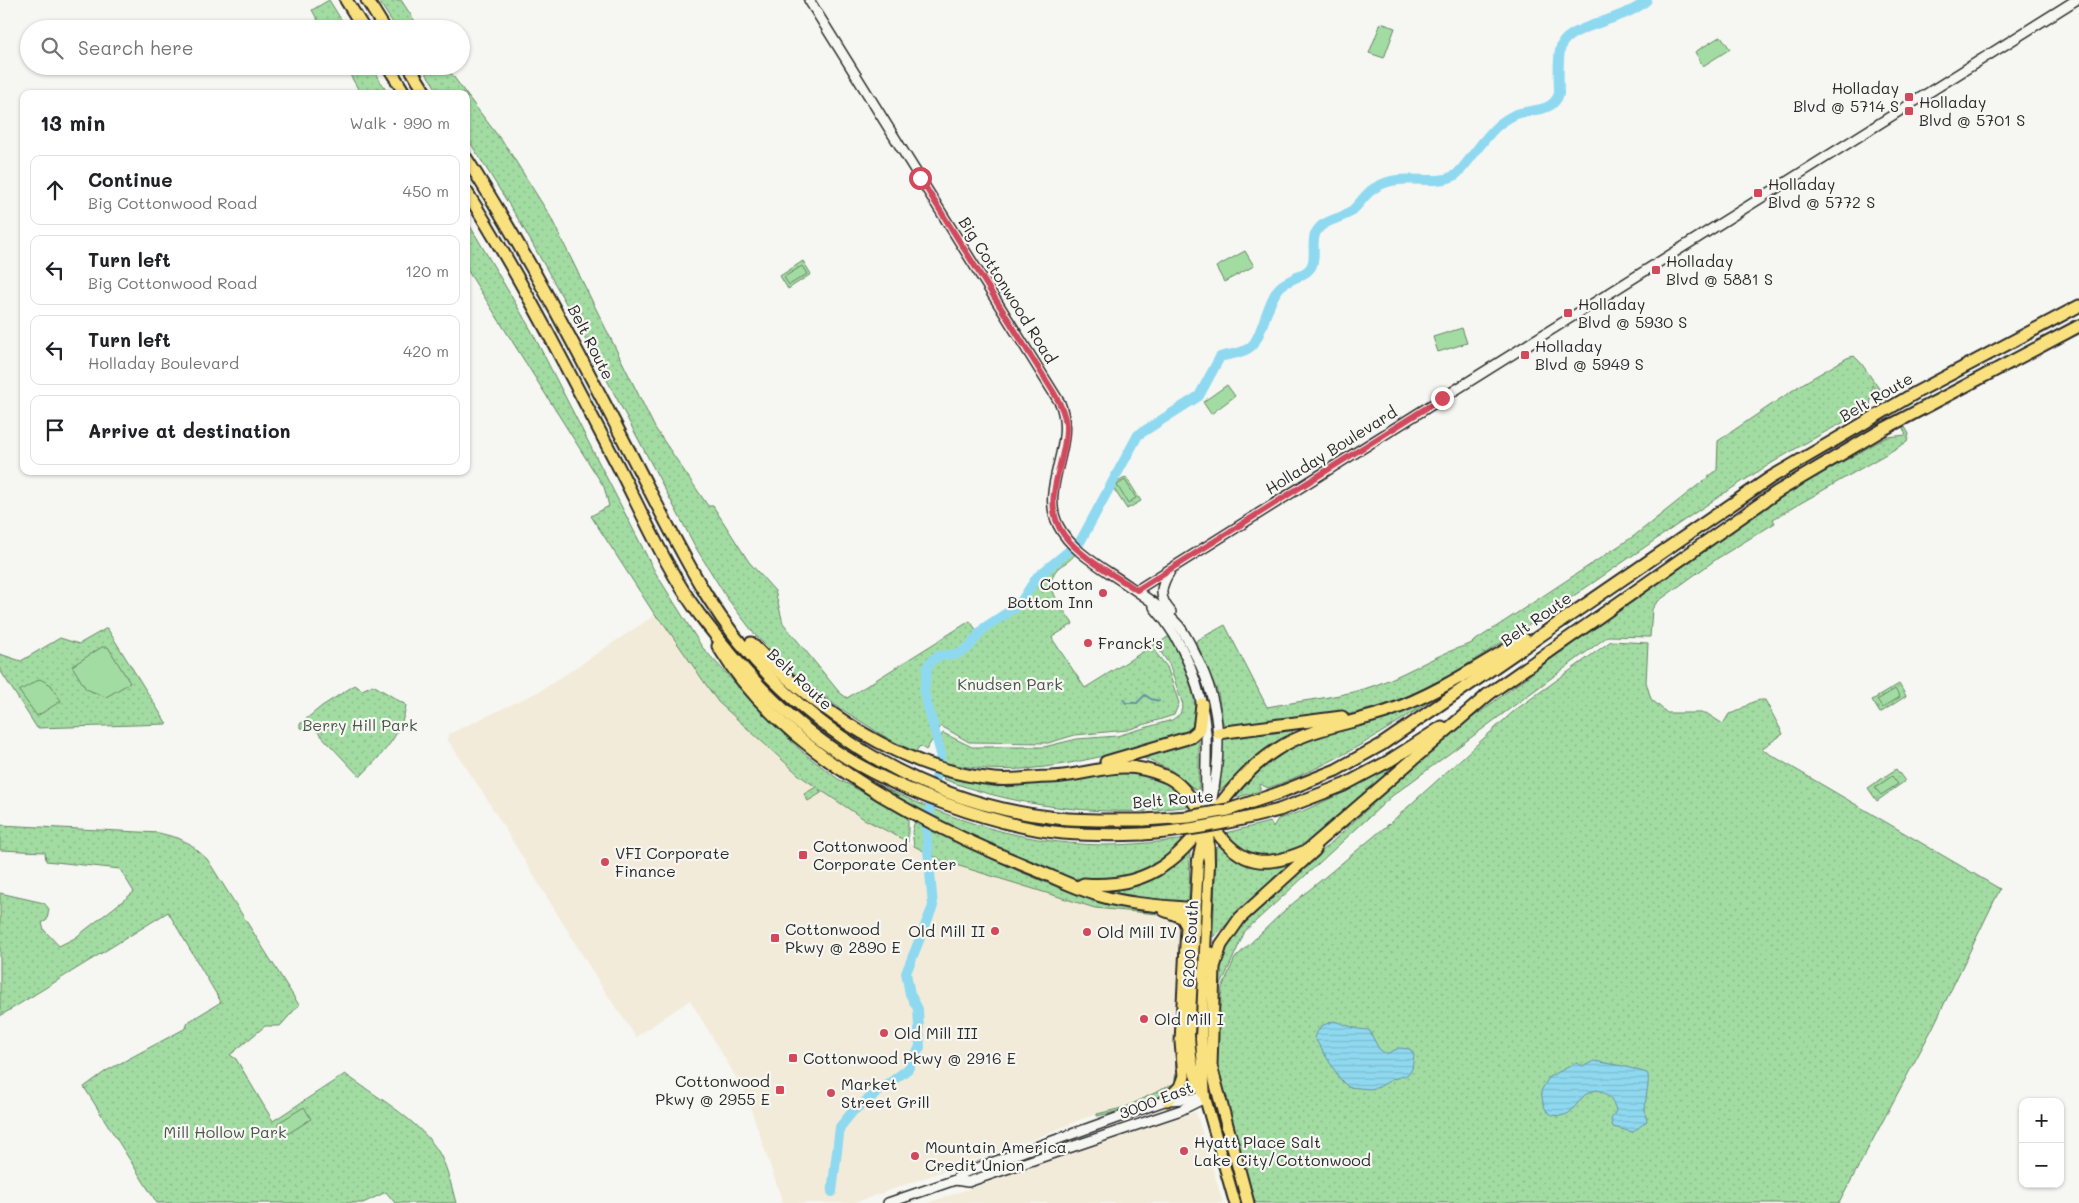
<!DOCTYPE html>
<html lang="en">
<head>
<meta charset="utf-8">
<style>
	:root { --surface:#fff; --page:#f6f6f6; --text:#202124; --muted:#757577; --line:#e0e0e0 }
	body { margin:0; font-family:Mali,sans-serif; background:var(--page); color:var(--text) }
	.controls { position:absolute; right:15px; bottom:15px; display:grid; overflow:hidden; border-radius:10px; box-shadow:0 1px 4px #0004 }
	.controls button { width:45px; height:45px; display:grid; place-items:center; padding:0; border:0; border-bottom:1px solid var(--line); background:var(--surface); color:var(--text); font:25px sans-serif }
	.stop { position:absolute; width:15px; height:15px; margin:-11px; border:4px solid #d1495b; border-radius:50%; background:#fff }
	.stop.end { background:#d1495b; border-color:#fff; box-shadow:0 1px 5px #0008 }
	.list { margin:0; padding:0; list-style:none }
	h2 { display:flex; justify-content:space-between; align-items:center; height:65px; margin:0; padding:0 20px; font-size:21px }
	h2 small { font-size:16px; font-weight:400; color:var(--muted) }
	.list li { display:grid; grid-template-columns:32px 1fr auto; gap:15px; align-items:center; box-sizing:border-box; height:70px; margin:0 10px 10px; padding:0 10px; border:1px solid var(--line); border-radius:10px }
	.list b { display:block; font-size:19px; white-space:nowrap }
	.list p { margin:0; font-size:16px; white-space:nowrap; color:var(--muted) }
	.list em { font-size:16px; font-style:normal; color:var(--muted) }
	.icon { flex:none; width:28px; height:28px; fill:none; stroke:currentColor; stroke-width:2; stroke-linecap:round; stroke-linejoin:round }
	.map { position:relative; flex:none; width:2079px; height:1203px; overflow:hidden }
	.search { position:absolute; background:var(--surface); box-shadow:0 1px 4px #0004; left:20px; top:20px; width:450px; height:55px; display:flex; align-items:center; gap:12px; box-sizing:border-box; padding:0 18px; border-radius:28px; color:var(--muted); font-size:19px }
	.panel { position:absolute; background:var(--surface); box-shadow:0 1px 4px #0004; left:20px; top:90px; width:450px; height:385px; border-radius:10px }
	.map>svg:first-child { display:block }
	.built { fill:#f3ebd9 }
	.grass { fill:url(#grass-dots); stroke:#668466 }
	.garden { fill:#a2dca2; stroke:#668466 }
	.water { fill:url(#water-rules); stroke:#6793a1 }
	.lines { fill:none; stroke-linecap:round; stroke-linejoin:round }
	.stream { stroke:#6793a1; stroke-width:2 }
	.river { stroke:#8fd9f0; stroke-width:10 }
	.secondary-casing { stroke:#2b2b2b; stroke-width:12 }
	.primary-casing { stroke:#2b2b2b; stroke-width:14 }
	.highway-casing { stroke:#2b2b2b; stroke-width:15 }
	.secondary { stroke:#f6f6f2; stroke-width:9 }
	.primary { stroke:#fae180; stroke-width:10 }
	.highway { stroke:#fae180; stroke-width:11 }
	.highway-bridge-casing { stroke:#2b2b2b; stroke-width:15; stroke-linecap:butt }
	.highway-bridge { stroke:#fae180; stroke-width:11 }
	.route { stroke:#d1495b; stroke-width:6 }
	.poi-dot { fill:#d1495b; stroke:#f6f6f2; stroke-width:2 }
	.labels { text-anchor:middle; stroke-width:4.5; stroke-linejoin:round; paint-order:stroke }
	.poi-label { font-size:16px; fill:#2b2b2b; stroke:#f6f6f2; text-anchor:start }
	.street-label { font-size:16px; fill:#2b2b2b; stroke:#f6f6f2 }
	.park-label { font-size:16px; fill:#495749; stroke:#f6f6f2 }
</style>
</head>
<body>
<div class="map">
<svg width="2079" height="1203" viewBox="0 0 2079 1203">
	<defs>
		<pattern id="grass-dots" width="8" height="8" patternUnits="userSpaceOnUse" patternTransform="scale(1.25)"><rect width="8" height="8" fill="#a2dca2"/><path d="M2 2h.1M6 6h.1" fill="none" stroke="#8cbd8c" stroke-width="1.8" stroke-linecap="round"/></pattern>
		<pattern id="water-rules" width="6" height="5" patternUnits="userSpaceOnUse" patternTransform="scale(1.25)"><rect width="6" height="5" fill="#8fd9f0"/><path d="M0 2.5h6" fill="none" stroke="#7cbace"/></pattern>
	</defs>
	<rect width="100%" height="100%" fill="#f6f6f2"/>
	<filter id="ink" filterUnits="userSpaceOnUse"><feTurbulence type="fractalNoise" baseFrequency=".02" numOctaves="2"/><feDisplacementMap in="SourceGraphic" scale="10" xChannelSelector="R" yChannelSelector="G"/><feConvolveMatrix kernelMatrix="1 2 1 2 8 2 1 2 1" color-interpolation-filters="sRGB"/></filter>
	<g filter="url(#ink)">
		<g class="built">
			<path d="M655 615 664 624 718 702 799 775 864 819 943 861 1095 908 1158 914 1182 924 1176 1083 1126 1107 1084 1118 1037 1138 854 1203H783L745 1092 690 1000 636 1037 604 990 483 793 448 740 449 734 542 690Z"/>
			<path d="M1196 1112 1223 1203H927Z"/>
		</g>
		<g class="grass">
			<path d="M329 0 347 29H323L312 10Z"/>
			<path d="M378 0H401L420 29H397Z"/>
			<path d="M345 66H371L388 94H361Z"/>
			<path d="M421 66H446L466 94H440Z"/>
			<path d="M466 94 508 149 550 216 655 428 708 506H713L749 562 775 591 783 623 839 692 847 698 970 621 979 634 1019 605 1037 577 1070 550 1075 554C1071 561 1062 564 1057 569 1042 587 1063 608 1073 624L1052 637 1053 640 1085 688 1157 643 1156 653 1167 667 1179 703 1174 715 1127 730 1075 735 1048 743 969 742 941 726 926 750 920 746 915 752 887 738 835 705 791 671 756 636 727 598 696 548 572 314 520 222 466 136Z"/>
			<path d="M466 219 531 330 655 572 702 647 768 719 805 754 838 779 908 816V842L864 819 819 789 821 793 808 801 804 794 816 787 799 775 718 702 664 624 655 615 591 516 609 506 604 487 466 268Z"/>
			<path d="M803 261 811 274 788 289 780 276Z"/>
			<path d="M1854 356 1861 363 1887 400 1884 401 1872 385 1870 409C1747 468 1641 554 1526 627 1484 653 1442 684 1395 701 1345 720 1281 726 1228 728L1223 723 1218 693 1196 641 1225 625 1267 707C1299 701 1333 698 1364 689 1401 678 1433 655 1470 644L1634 536 1717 470 1718 441 1802 384 1847 358Z"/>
			<path d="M1905 427 1909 434 1907 442 1773 519 1775 523 1718 558 1657 602 1652 609 1650 637 1608 636 1392 796 1245 931 1217 994 1216 1038 1222 988 1235 958 1285 910 1389 824 1514 711 1611 641 1648 643 1646 682 1651 699 1667 713H1706L1723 724 1729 714C1743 711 1749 699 1765 700L1783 734 1761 749 2000 889 1932 1029 1839 1203H1253L1222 1095C1221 1090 1221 1084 1220 1079 1218 1076 1215 1074 1215 1069 1209 1036 1212 963 1231 936L1420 760 1468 721 1574 642 1776 499 1887 437 1906 435 1903 428Z"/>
			<path d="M1126 477 1141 501 1127 509 1112 486Z"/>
			<path d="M107 628 167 724 37 728 0 670V654L21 661 60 638 79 644Z"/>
			<path d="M1169 636 1171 637C1184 667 1197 694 1197 728 1174 740 1150 745 1124 751 1063 766 1006 778 943 762L938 741 943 733 972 747H1044L1077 739 1117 736 1172 720 1180 714 1183 705 1169 664 1160 651 1162 641Z"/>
			<path d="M1899 684 1906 696 1880 713 1872 700Z"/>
			<path d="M355 685 362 690 373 685 406 705C402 736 380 756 360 777L315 729 300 728V724L322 706Z"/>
			<path d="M1437 693 1438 696C1380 734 1335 764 1268 788L1260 784V791L1234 798 1264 766 1298 744Z"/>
			<path d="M1292 730 1293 733 1257 756 1220 791 1222 736Z"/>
			<path d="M1199 740V788L1197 791 1171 770 1141 757 1143 754Z"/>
			<path d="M1393 765 1395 768 1315 840 1288 857 1252 856 1221 834 1270 822 1273 827 1278 819 1303 811 1345 792Z"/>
			<path d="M1124 768 1170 782 1193 806 1154 810 1152 805 1146 811C1076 813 1009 804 943 779L945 774 1030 784Z"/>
			<path d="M1896 769 1905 781 1877 801 1868 788Z"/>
			<path d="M850 770C929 813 1014 844 1104 845 1132 845 1160 842 1188 839 1180 846 1173 855 1164 861 1140 879 1102 884 1073 878 996 848 921 814 850 770Z"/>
			<path d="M915 820C971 849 1030 879 1090 899 1120 908 1156 906 1183 923L1181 1078 1174 1090 1130 1109 1097 1116V1114L1126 1107 1175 1083 1182 924 1158 914 1095 908 943 861 914 846 912 832Z"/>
			<path d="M0 825 159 833 178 838 190 844 207 859 299 1005 280 1026H265L230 1055 236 1059 273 1121 345 1074C375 1096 414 1117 436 1148 447 1164 451 1185 456 1203H395L386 1192 363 1203H157L84 1087 106 1071 186 1028 188 1022 221 1002 168 912 0 1016V893L44 903 49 909 47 920 42 923 44 930 59 946 75 938 134 892 120 869 46 861 45 852 0 850Z"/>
			<path d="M1220 844 1269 866 1285 865 1288 867 1213 937 1216 848Z"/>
			<path d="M1190 849 1189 899 1187 903 1148 900 1111 892 1112 889 1127 886Z"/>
		</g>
		<g class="garden">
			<path d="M1381 23 1395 28 1384 58 1369 53Z"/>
			<path d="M1721 36 1730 49 1703 66 1695 52Z"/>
			<path d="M1245 251 1254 266 1224 282 1216 267Z"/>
			<path d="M802 266 807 274 789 285 784 277Z"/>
			<path d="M1462 328 1467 343 1438 352 1433 337Z"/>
			<path d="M1227 385 1235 396 1211 414 1203 402Z"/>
			<path d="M1125 480 1136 498 1128 503 1117 485Z"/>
			<path d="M102 647H108L130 683 106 697 86 689 72 666Z"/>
			<path d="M40 679 51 685 61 701 37 716 19 691Z"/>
			<path d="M1895 689 1900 697 1882 708 1877 700Z"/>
			<path d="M1892 776 1898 784 1881 795 1875 788Z"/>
			<path d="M304 1107 311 1119 286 1135 278 1123Z"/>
		</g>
		<g class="water">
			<path d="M1334 1021 1358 1029 1369 1030 1379 1049 1386 1054 1399 1048 1410 1049 1414 1055 1412 1069 1407 1075 1393 1079 1379 1087 1370 1089 1348 1087 1340 1079 1314 1037 1321 1026Z"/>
			<path d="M1594 1061 1623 1066 1647 1073C1652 1080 1641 1106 1647 1121L1633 1132 1613 1127 1611 1119 1616 1111C1613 1099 1609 1094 1597 1090 1583 1092 1580 1102 1571 1111 1566 1117 1551 1118 1546 1110 1543 1106 1542 1097 1541 1091L1549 1077 1576 1063 1584 1066Z"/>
		</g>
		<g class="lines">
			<path class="stream" d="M1123 699 1126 703H1137L1145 695 1151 699 1159 701"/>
			<g class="river">
				<path d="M1080 542 1138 435 1199 396 1220 357C1230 354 1241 354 1249 348 1262 340 1266 303 1279 288 1287 279 1308 276 1312 265 1317 253 1309 239 1319 228 1326 220 1339 219 1349 213 1358 207 1364 195 1373 189 1402 170 1431 187 1454 176 1464 171 1485 134 1501 123 1505 120 1510 117 1514 115 1530 108 1552 114 1559 94 1559 81 1557 54 1562 44 1571 25 1627 20 1647 0"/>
				<path d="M832 1192 840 1127 853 1111 908 1069 920 1047 918 1009 910 994 906 973 933 906 926 828 941 754 924 692 928 665 937 656 957 654 968 648 984 628 1019 605 1037 577 1070 550"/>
			</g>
			<defs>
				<g id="secondary">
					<path d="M809 0 1060 403C1077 445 1039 487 1058 525 1071 552 1105 569 1129 586 1147 598 1165 610 1179 626 1186 635 1191 646 1196 656 1224 710 1222 759 1208 817"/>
					<path d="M1170 571C1160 587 1158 597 1171 612"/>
					<path d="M1137 590 2076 0"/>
					<path d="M1154 607C1184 641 1202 688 1206 733 1207 760 1204 787 1207 814"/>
					<path d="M955 1180 968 1182 1181 1110 1201 1100"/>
					<path d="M888 1203 955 1180 963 1173 1167 1100 1205 1098"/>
				</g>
				<g id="primary">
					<path d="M1208 820 1209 863 1201 1039 1205 1098 1235 1203"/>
					<path d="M1205 1097C1193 1077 1190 1057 1189 1034L1198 860 1205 831"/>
				</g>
				<g id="highway">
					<path d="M346 0 364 29"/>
					<path d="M367 0 385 29"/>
					<path d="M388 66 405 94"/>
					<path d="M409 66 426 94"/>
					<path d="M466 158C525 250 575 346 625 443 652 494 677 547 707 596 782 717 914 803 1057 818 1086 821 1115 820 1144 820"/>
					<path d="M466 191C523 281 570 375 619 468 644 517 667 570 699 614 736 663 782 715 833 749 890 788 994 826 1063 833 1090 835 1116 835 1143 834"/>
					<path d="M751 643C813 708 903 771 994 779 1012 781 1032 777 1051 777 1095 775 1119 756 1165 776 1178 781 1187 793 1195 804 1231 851 1245 878 1308 850L1490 693"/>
					<path d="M718 646C781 752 920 823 1031 868 1054 877 1077 889 1101 896 1132 905 1164 906 1195 909"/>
					<path d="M1486 696 1777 492 1882 430 2079 326"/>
					<path d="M1218 733 1342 717"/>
					<path d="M1106 762 1191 737 1199 730 1202 704"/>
					<path d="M1276 794 1336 770 1381 745 1770 478 1917 392 2079 306"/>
					<path d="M1279 810 1344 785 1389 761 1442 727"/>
					<path d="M1078 887 1084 884C1194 893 1200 799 1276 750 1309 728 1349 724 1386 712 1435 695 1480 665 1524 639"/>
					<path d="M1164 910 1182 917 1187 926 1181 1042 1184 1076 1180 1087 1167 1100"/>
					<path d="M1203 974 1211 953"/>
					<path d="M1248 1203 1211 1066 1214 967 1221 945 1240 918 1315 850"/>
				</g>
			</defs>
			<use href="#secondary" class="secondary-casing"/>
			<use href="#primary" class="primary-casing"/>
			<use href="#highway" class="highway-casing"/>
			<use href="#secondary" class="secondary"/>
			<use href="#primary" class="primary"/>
			<use href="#highway" class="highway"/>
			<defs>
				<g id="highway-bridge">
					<path d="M1144 820 1188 817 1228 810 1276 794"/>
					<path d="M1143 834C1190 831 1234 822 1279 810"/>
				</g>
			</defs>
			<use href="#highway-bridge" class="highway-bridge-casing"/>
			<use href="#highway-bridge" class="highway-bridge"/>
		</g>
	</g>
	<g class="lines" filter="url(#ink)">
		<path class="route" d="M920 178 1054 393C1060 403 1065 413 1066 425 1068 463 1038 500 1064 535 1082 559 1113 574 1137 590L1442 398"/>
	</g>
	<g class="poi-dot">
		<rect x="1904" y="92" width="10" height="10" rx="2.5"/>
		<rect x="1904" y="106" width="10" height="10" rx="2.5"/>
		<rect x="1753" y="188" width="10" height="10" rx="2.5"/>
		<rect x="1651" y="265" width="10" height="10" rx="2.5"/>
		<rect x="1563" y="308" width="10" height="10" rx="2.5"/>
		<rect x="1520" y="350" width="10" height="10" rx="2.5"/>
		<circle cx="1103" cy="593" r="5"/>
		<circle cx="1088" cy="643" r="5"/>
		<rect x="798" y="850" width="10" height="10" rx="2.5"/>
		<circle cx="605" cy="862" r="5"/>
		<circle cx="995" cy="931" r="5"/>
		<circle cx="1087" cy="932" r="5"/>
		<rect x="770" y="933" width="10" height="10" rx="2.5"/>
		<circle cx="1144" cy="1019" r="5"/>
		<circle cx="884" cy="1033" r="5"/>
		<rect x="788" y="1053" width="10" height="10" rx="2.5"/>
		<rect x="775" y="1085" width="10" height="10" rx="2.5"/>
		<circle cx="831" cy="1093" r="5"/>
		<circle cx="1184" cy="1151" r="5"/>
		<circle cx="915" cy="1156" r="5"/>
	</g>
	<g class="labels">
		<g class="poi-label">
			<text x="1899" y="94" text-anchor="end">Holladay<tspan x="1899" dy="18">Blvd @ 5714 S</tspan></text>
			<text x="1919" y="108">Holladay<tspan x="1919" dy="18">Blvd @ 5701 S</tspan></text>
			<text x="1768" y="190">Holladay<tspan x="1768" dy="18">Blvd @ 5772 S</tspan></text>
			<text x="1666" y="267">Holladay<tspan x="1666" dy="18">Blvd @ 5881 S</tspan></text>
			<text x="1578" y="310">Holladay<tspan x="1578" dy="18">Blvd @ 5930 S</tspan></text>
			<text x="1535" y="352">Holladay<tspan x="1535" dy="18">Blvd @ 5949 S</tspan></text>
			<text x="1093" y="590" text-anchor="end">Cotton<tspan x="1093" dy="18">Bottom Inn</tspan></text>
			<text x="1098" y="649">Franck's</text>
			<text x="813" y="852">Cottonwood<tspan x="813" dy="18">Corporate Center</tspan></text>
			<text x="615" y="859">VFI Corporate<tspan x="615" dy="18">Finance</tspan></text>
			<text x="785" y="935">Cottonwood<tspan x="785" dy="18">Pkwy @ 2890 E</tspan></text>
			<text x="985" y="937" text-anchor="end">Old Mill II</text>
			<text x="1097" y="938">Old Mill IV</text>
			<text x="1154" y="1025">Old Mill I</text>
			<text x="894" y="1039">Old Mill III</text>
			<text x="803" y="1064">Cottonwood Pkwy @ 2916 E</text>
			<text x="770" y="1087" text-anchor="end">Cottonwood<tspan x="770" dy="18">Pkwy @ 2955 E</tspan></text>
			<text x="841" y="1090">Market<tspan x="841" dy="18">Street Grill</tspan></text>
			<text x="1194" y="1148">Hyatt Place Salt<tspan x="1194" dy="18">Lake City/Cottonwood</tspan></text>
			<text x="925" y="1153">Mountain America<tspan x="925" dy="18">Credit Union</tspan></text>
		</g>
		<g class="street-label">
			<text transform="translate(1008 290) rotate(58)" y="6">Big Cottonwood Road</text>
			<text transform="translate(591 342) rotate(63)" y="6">Belt Route</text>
			<text transform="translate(1876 397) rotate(-30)" y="6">Belt Route</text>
			<text transform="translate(1331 450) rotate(-32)" y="6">Holladay Boulevard</text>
			<text transform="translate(1536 619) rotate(-35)" y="6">Belt Route</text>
			<text transform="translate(800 679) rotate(43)" y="6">Belt Route</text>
			<text transform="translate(1173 799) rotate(-5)" y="6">Belt Route</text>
			<text transform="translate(1190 944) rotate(-87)" y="6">6200 South</text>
			<text transform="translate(1156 1100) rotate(-21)" y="6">3000 East</text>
		</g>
		<g class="park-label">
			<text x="1010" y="690">Knudsen Park</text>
			<text x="360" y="731">Berry Hill Park</text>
			<text x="225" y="1138">Mill Hollow Park</text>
		</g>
	</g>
</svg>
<div class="controls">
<button>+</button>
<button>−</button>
</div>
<div class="stop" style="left:920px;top:178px"></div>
<div class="stop end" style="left:1442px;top:398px"></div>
<div class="search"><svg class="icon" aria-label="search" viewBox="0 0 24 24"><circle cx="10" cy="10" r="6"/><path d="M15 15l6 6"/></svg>Search here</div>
<section class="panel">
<h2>13 min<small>Walk · 990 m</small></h2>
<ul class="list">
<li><svg class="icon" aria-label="ahead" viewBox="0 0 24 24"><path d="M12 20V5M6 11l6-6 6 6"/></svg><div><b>Continue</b><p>Big Cottonwood Road</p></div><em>450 m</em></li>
<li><svg class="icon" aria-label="left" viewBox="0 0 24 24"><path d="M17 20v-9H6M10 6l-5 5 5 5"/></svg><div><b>Turn left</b><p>Big Cottonwood Road</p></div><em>120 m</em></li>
<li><svg class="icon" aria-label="left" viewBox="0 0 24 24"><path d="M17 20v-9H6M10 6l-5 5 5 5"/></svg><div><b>Turn left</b><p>Holladay Boulevard</p></div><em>420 m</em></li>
<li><svg class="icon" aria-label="arrive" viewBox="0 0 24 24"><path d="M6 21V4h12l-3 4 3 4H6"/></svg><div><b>Arrive at destination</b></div></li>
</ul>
</section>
</div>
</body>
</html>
